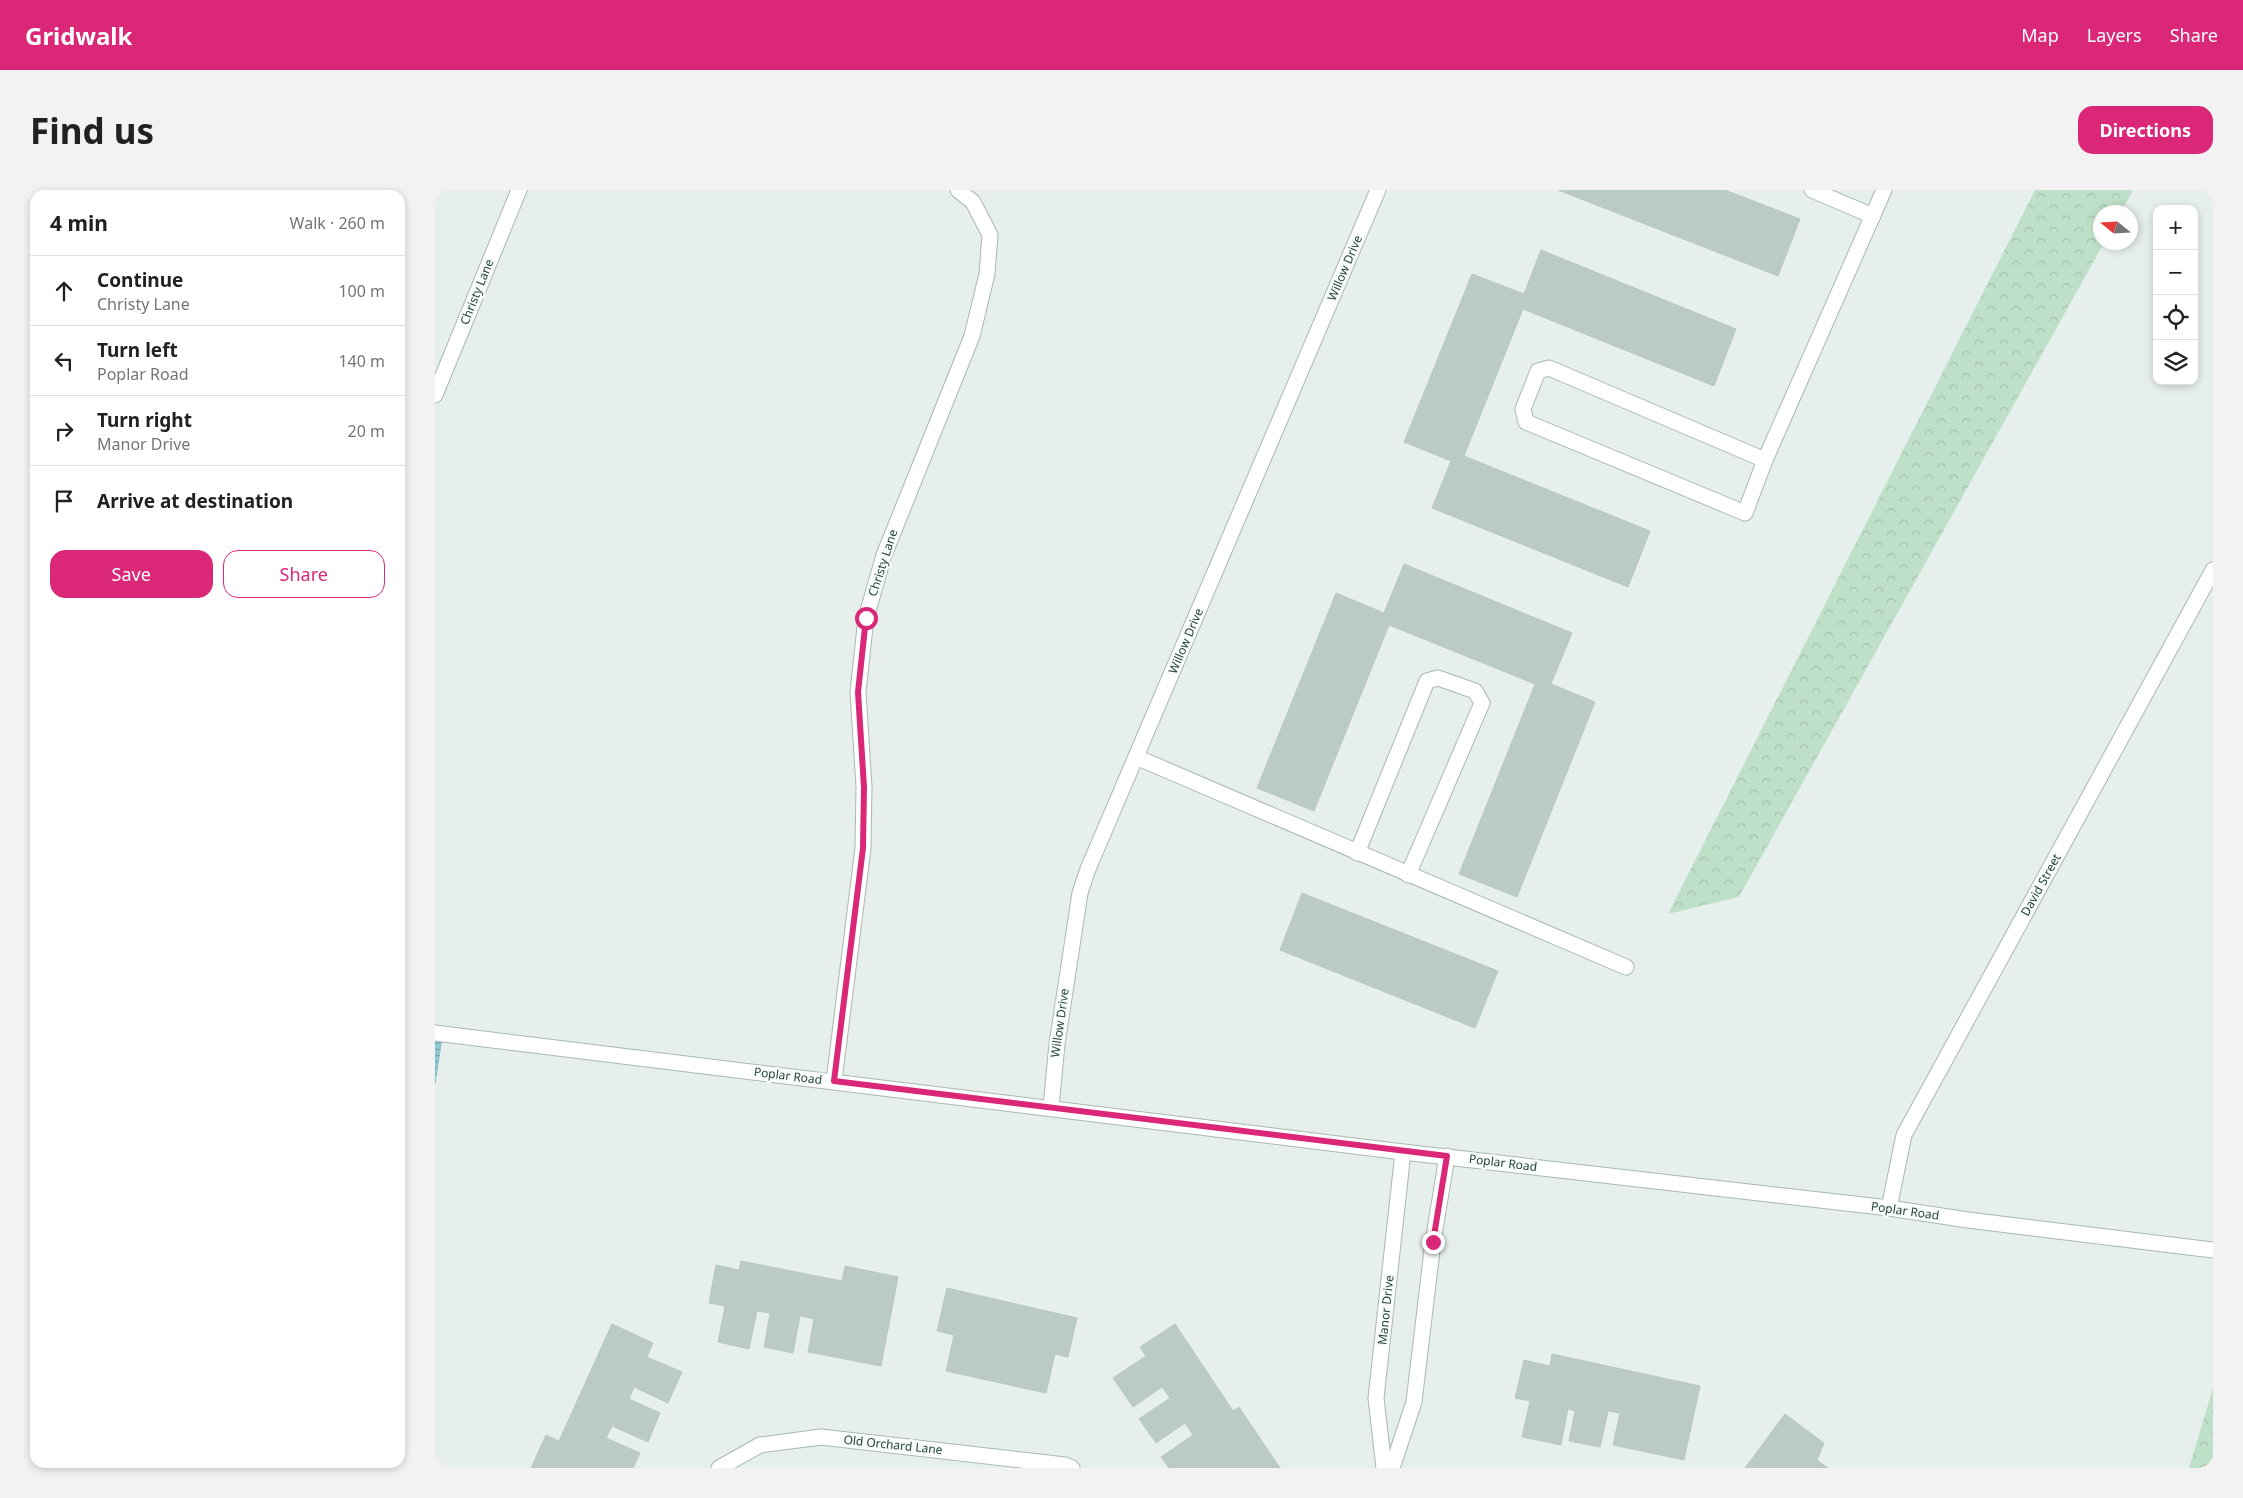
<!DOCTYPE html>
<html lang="en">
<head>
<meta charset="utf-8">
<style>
	:root { --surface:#fff; --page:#f2f2f2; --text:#202124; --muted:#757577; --line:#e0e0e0; --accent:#db2777 }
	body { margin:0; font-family:"Noto Sans",sans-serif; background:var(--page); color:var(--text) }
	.controls { position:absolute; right:15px; top:15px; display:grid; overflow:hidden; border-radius:10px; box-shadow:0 2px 8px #0003 }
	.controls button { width:45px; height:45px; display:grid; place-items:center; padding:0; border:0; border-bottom:1px solid var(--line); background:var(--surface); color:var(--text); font:25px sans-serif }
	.compass { position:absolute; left:1658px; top:15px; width:45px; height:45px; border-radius:50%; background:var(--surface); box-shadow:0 2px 8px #0003; rotate:288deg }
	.stop { position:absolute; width:15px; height:15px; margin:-11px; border:4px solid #db2777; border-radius:50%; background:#fff }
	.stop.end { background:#db2777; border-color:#fff; box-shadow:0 1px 5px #0008 }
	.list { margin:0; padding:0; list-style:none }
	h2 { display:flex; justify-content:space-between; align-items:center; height:65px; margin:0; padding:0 20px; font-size:21px }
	h2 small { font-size:16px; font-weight:400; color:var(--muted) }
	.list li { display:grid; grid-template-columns:32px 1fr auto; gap:15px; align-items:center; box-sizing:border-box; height:70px; padding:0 20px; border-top:1px solid var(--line) }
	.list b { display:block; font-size:19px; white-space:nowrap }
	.list p { margin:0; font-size:16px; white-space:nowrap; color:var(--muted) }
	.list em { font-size:16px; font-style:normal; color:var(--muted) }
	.actions { display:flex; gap:10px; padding:15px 20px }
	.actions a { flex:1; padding:11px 0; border:1px solid var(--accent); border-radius:15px; text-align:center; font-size:18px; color:var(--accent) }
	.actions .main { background:var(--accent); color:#fff }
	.icon { flex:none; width:28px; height:28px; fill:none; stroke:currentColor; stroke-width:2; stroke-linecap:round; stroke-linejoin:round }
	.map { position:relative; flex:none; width:1778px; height:1278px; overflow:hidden; border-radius:15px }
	header { display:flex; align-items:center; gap:30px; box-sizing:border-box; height:70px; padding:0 25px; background:var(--accent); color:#fff }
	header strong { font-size:24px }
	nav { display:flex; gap:28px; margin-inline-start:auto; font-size:18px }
	.intro { display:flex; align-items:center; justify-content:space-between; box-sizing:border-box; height:120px; padding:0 30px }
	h1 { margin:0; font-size:35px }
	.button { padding:12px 22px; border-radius:15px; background:var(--accent); color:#fff; font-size:18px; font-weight:700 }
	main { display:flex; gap:30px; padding:0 30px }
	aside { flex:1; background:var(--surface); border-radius:15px; box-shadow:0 2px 8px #0003 }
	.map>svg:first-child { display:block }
	.forest { fill:url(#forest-crowns) }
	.water { fill:url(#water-rules) }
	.building { fill:#bbcac4; stroke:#b8c9c2 }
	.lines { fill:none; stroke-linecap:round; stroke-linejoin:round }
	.minor-casing { stroke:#a8b8b2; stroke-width:17 }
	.tertiary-casing { stroke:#a8b8b2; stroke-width:17 }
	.minor { stroke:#fff; stroke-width:15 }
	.tertiary { stroke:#fff; stroke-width:15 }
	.route { stroke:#db2777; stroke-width:6 }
	.labels { text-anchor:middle; stroke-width:5; stroke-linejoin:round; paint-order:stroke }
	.street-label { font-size:12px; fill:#24423a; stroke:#f7fbf9 }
</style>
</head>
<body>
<header>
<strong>Gridwalk</strong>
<nav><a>Map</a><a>Layers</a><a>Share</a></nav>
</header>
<div class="intro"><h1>Find us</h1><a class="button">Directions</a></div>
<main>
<aside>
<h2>4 min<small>Walk · 260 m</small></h2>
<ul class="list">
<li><svg class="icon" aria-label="ahead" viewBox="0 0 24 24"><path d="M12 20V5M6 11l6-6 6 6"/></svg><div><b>Continue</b><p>Christy Lane</p></div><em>100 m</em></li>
<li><svg class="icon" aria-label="left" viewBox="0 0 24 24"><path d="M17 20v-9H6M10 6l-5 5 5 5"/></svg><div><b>Turn left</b><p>Poplar Road</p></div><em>140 m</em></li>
<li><svg class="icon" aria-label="right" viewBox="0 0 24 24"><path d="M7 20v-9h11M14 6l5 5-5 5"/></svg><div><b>Turn right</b><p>Manor Drive</p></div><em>20 m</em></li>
<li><svg class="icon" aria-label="arrive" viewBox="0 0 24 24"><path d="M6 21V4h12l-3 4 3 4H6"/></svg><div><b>Arrive at destination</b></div></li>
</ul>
<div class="actions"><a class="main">Save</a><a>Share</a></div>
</aside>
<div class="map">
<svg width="1778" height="1278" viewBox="0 0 1778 1278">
	<defs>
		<pattern id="forest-crowns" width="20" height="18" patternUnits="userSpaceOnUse" patternTransform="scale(1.25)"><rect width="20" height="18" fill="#bfe0c8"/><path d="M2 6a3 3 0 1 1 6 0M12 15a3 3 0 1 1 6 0" fill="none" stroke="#a4c1ad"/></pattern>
		<pattern id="water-rules" width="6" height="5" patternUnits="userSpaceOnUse" patternTransform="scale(1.25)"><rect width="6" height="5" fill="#8ec9d4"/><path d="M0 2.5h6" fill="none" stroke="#74a5ad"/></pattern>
	</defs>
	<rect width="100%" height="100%" fill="#e6efeb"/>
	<g class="forest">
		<path d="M1600 0H1698L1686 22H1666V52L1669 53 1304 707 1233 724Z"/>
		<path d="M1778 1198V1278H1754Z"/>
	</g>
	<path class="water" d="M0 850 7 851 0 897Z"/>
	<g class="building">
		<path d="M1123 0H1290L1365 29 1343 86Z"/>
		<path d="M1106 60 1301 139 1279 196 1088 119 1029 266 1215 341 1193 397 997 318 1016 271 969 252 1037 84 1089 104Z"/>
		<path d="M969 374 1137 443 1116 494 1160 512 1082 707 1024 684 1100 494 954 435 879 621 822 598 901 403 949 423Z"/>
		<path d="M867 703 1063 781 1040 838 845 760Z"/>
		<path d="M306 1071 407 1091 410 1076 463 1087 446 1176 373 1162 379 1129 365 1126 358 1163 329 1157 335 1123 322 1121 314 1159 283 1152 290 1116 274 1113 281 1075 304 1080Z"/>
		<path d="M512 1098 642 1128 633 1167 620 1164 611 1203 511 1181 519 1145 502 1141Z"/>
		<path d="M177 1134 218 1153 212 1167 247 1182 233 1213 199 1197 194 1209 225 1223 213 1252 177 1236 171 1248 205 1263 198 1278H96L111 1245 124 1251Z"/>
		<path d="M740 1134 798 1221 804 1217 845 1278H734L726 1267 758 1245 750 1233 721 1253 704 1229 735 1208 727 1197 698 1217 678 1188 711 1166 705 1157Z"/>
		<path d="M1117 1164 1265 1196 1249 1270 1178 1255 1185 1223 1173 1221 1165 1257 1134 1251 1140 1221 1133 1219 1126 1255 1087 1247 1095 1211 1080 1208 1089 1170 1115 1176Z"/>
		<path d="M1350 1224 1389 1253 1382 1270 1393 1278H1310Z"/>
	</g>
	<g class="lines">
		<defs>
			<g id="minor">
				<path d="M1377 0 1438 26"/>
				<path d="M1114 178 1330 270 1310 323 1091 232 1088 219 1103 181Z"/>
				<path d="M0 205 84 0"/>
				<path d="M1330 270 1449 0"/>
				<path d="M701 567 1191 777"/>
				<path d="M922 663 992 491 1003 488 1040 501 1047 513 973 685"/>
				<path d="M399 891 428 658 429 597 423 502 431 428 449 365 537 146 552 84 555 45 538 12 523 0"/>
				<path d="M616 917 622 854 645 703 653 679 943 0"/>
				<path d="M1454 1018 1469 945 1778 380"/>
				<path d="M284 1278 325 1255 386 1247 630 1275 637 1278"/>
				<path d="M949 1278 941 1208 968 962"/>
				<path d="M957 1278 979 1212 998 1052 1012 966"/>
			</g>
			<path id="tertiary" d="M0 843 968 962 1454 1018 1533 1030 1778 1060"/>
		</defs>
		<use href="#minor" class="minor-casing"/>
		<use href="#tertiary" class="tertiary-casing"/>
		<use href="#minor" class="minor"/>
		<use href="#tertiary" class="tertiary"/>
	</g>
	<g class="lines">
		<path class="route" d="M431 428 423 502 429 597 428 658 399 891 1012 966 998 1052"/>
	</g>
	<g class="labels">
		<g class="street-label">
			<text transform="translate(910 78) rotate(-67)" y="4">Willow Drive</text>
			<text transform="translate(42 102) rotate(-68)" y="4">Christy Lane</text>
			<text transform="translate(448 373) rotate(-72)" y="4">Christy Lane</text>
			<text transform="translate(751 451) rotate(-67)" y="4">Willow Drive</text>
			<text transform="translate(1606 695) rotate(-61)" y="4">David Street</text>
			<text transform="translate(625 833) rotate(-82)" y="4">Willow Drive</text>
			<text transform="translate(353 886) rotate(7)" y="4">Poplar Road</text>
			<text transform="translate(1068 973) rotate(7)" y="4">Poplar Road</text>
			<text transform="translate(1470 1021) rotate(8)" y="4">Poplar Road</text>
			<text transform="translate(951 1120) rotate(-84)" y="4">Manor Drive</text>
			<text transform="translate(458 1255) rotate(6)" y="4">Old Orchard Lane</text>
		</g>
	</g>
</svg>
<div class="controls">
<button>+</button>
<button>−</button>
<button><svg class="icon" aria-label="locate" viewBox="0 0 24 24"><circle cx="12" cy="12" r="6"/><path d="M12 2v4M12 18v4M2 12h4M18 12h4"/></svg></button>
<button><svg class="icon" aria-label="layers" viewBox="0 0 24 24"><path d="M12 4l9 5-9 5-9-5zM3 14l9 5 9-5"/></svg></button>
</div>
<svg class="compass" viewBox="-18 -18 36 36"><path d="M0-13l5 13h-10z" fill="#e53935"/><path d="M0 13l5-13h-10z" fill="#757577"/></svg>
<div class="stop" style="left:431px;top:428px"></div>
<div class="stop end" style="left:998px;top:1052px"></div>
</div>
</main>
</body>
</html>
